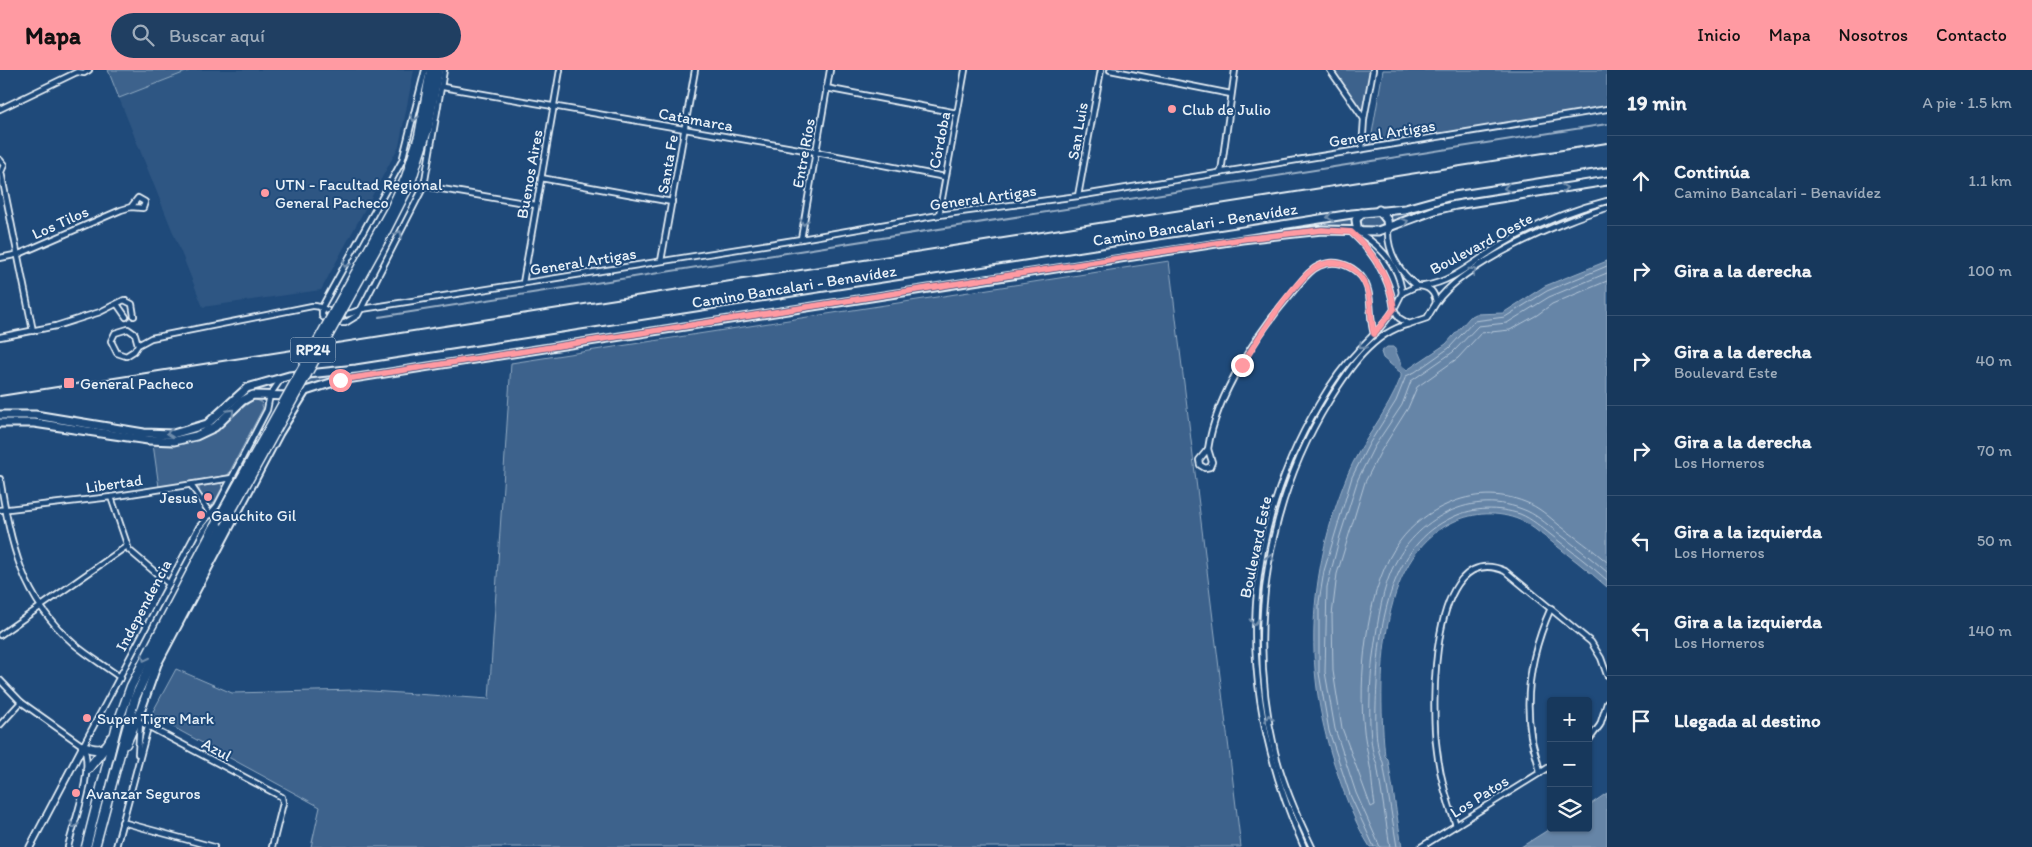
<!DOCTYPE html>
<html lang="es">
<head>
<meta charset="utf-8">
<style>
	:root { --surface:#17385c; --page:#203f62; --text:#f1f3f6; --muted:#9eacbb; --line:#365272; --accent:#ff9aa2 }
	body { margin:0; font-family:Itim,sans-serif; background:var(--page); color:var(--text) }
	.controls { position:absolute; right:15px; bottom:15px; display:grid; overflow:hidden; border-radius:5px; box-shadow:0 1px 4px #0004 }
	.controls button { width:45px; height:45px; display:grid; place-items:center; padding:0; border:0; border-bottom:1px solid var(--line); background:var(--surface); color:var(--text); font:25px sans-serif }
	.stop { position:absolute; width:15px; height:15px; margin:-11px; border:4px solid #ff9aa2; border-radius:50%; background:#fff }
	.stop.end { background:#ff9aa2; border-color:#fff; box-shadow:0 1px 5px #0008 }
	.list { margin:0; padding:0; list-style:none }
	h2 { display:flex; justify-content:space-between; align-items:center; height:65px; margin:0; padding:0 20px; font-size:21px }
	h2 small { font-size:16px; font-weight:400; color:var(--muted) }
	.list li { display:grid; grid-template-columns:32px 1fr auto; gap:15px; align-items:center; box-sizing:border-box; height:90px; padding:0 20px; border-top:1px solid var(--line) }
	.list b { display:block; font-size:19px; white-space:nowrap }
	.list p { margin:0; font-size:16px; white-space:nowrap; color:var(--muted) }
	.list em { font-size:16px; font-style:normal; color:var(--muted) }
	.icon { flex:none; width:28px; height:28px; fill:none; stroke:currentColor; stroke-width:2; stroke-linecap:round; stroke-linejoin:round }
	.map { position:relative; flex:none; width:1607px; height:777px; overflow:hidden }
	header { display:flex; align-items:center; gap:30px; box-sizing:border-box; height:70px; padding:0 25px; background:var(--accent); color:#111 }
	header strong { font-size:24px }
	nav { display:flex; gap:28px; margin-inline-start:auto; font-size:18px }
	.search { width:350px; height:45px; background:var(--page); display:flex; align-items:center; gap:12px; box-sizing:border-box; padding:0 18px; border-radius:28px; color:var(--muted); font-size:19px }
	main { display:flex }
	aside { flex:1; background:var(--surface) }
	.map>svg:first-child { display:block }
	.built { fill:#2e5683 }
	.green { fill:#3c628c; stroke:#92aac2 }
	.water { fill:#6685a7; stroke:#9ab0c7 }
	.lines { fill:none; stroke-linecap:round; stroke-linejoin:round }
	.shore { stroke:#b4c6d8; stroke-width:1 }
	.stream { stroke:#9ab0c7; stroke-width:2 }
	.minor-casing { stroke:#e8f1f8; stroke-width:8 }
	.tertiary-casing { stroke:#e8f1f8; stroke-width:9 }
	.secondary-casing { stroke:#e8f1f8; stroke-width:11 }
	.primary-casing { stroke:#e8f1f8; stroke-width:11 }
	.minor { stroke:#1f4a7a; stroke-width:4.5 }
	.tertiary { stroke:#1f4a7a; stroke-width:5.5 }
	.secondary { stroke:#1f4a7a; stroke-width:7 }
	.primary { stroke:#1f4a7a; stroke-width:8 }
	.rail { stroke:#e8f1f8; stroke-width:2 }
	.primary-bridge-casing { stroke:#e8f1f8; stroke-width:11; stroke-linecap:butt }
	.primary-bridge { stroke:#1f4a7a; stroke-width:8 }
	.oneway { stroke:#6f8dac }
	.route { stroke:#ff9aa2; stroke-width:6 }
	.poi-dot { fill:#ff9aa2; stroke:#1f4a7a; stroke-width:2 }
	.labels { text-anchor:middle; stroke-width:4; stroke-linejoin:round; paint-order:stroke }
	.shield { fill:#1f4a7a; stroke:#acbfd2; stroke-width:1 }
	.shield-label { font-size:15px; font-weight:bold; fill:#e8f1f8 }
	.poi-label { font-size:16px; fill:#e8f1f8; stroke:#1f4a7a; text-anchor:start }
	.street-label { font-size:16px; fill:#e8f1f8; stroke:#1f4a7a }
</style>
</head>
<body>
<header>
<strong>Mapa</strong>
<div class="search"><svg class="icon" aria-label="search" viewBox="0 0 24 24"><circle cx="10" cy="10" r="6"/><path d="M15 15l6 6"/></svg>Buscar aquí</div>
<nav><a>Inicio</a><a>Mapa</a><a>Nosotros</a><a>Contacto</a></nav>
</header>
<main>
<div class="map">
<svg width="1607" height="777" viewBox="0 0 1607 777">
	<rect width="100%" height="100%" fill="#1f4a7a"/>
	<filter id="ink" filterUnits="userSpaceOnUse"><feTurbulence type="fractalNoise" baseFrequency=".02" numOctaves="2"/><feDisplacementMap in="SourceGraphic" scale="10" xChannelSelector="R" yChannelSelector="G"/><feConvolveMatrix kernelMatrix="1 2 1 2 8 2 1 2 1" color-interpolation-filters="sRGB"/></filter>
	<g filter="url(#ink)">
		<path class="built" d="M191 0H414L399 76 321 220 203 237 119 28Z"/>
		<g class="green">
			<path d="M108 0H191L119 28Z"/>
			<path d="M1330 0H1373L1364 49Z"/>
			<path d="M1383 0H1607V38L1369 81Z"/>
			<path d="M1607 105V107L1455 132 1391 152 1389 144 1412 141 1435 133Z"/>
			<path d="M1378 146 1383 151 1381 157 1366 158 1361 156 1360 152 1363 147Z"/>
			<path d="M1350 148 1352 149 1351 157 1306 156 1232 166 348 305 322 311 311 316 308 315 307 308 308 306 347 303 1231 164Z"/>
			<path d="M1169 191 1241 777H311L320 737 151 645 176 599 232 623 356 620 489 629 511 293Z"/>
			<path d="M254 329 261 332 263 338 228 405 159 417 153 374 187 372 212 362Z"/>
			<path d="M221 413 222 418 213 435 209 437 199 421V417Z"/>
		</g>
		<g class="water">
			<path d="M1607 191V517C1588 500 1568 485 1548 469 1538 462 1531 455 1520 450 1498 441 1474 442 1453 452 1376 488 1378 615 1385 686L1388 689 1402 777H1370C1356 755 1346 729 1338 705 1302 604 1307 505 1347 406 1361 371 1388 343 1401 307V303L1383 288 1381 282 1387 277H1394L1402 296 1407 300 1446 274 1470 247 1476 244 1503 243 1545 216Z"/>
			<path d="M1607 723V777H1521L1551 758H1588V736Z"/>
		</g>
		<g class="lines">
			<g class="shore">
				<path d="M1607 211 1552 234 1537 245 1510 260 1481 263 1458 288 1417 317 1408 338 1381 381 1365 412 1337 504 1332 545 1333 601 1342 658 1371 737 1375 735C1373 724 1372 713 1371 702 1368 684 1364 668 1363 650 1359 599 1368 512 1400 471 1412 455 1429 442 1448 434 1472 423 1500 422 1525 432 1539 437 1548 446 1559 455 1575 467 1592 479 1607 492"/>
				<path d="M1374 777 1350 725 1329 661 1319 603V532L1324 501 1352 407 1369 374 1396 331 1406 306 1415 302 1449 278 1474 251 1505 247 1547 221 1607 196"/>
				<path d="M1380 777 1356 723 1335 659 1325 602 1327 517 1340 466 1358 409 1374 377 1402 335 1411 311 1453 282 1478 256 1507 253 1549 227 1607 203"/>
				<path d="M1390 777 1377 694C1366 674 1370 609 1373 586 1377 559 1380 529 1390 504 1411 453 1467 418 1522 439 1536 444 1545 453 1557 462 1574 475 1591 488 1607 502"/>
				<path d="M1397 777 1383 692C1373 676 1376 633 1377 613 1379 552 1391 475 1453 447 1474 437 1498 437 1520 444 1532 449 1541 457 1551 465 1570 480 1589 494 1607 510"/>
			</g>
			<path class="stream" d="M379 247 1607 54"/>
			<defs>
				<g id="minor">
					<path d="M425 0 402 91 322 237V246L330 253H345L358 245 424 116 444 0"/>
					<path d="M1110 0 1231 24"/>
					<path d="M1330 0 1364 49"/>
					<path d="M443 17 816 82 945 107"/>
					<path d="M826 18 957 43"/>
					<path d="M0 39 77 2 84 3 89 0"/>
					<path d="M1362 79 1364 49 1373 0"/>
					<path d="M0 90 4 95 1 102 33 261"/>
					<path d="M1221 102 1235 0"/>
					<path d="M541 108 672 132"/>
					<path d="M424 116 536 135"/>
					<path d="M1078 126 1101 0"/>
					<path d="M939 145 965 0"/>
					<path d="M1388 159C1387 182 1399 202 1417 216"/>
					<path d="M1358 162C1381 176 1399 196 1402 223"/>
					<path d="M801 169 830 0"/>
					<path d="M0 188 19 184 121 140 131 137 143 138 145 132 138 128 131 137"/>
					<path d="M661 191 695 0"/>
					<path d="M523 213 560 0"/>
					<path d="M1417 216C1428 216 1435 221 1436 233L1427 248 1409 254 1399 248 1394 239 1402 223Z"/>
					<path d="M1424 216C1453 212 1476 190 1501 175 1533 156 1570 140 1607 131"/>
					<path d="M1436 233C1462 194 1562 150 1607 138"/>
					<path d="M117 234 126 247"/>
					<path d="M0 267 56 256 100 242 124 230 132 234 134 246"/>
					<path d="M138 275 135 264 128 259 115 263 111 271 117 283 126 286 134 281 138 275 151 268 312 236C323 235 328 243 338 245 347 246 354 242 362 239L801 169 939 145 1078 126 1607 39"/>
					<path d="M1208 379C1216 324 1259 261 1295 219 1302 211 1309 200 1319 196 1334 189 1350 194 1361 206 1374 221 1368 246 1374 264"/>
					<path d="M1208 379 1212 392 1210 397 1205 398 1200 395 1199 390Z"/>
					<path d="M0 409C11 474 21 528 74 574 88 586 105 596 121 608"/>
					<path d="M191 415 211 445"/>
					<path d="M111 427 129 480 169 514"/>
					<path d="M0 440 111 427 232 408"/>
					<path d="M0 565 127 476"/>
					<path d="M0 610 21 632 83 676C95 700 74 751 68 777"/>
					<path d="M140 652 282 727 283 733 272 777"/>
					<path d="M0 655 21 632"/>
					<path d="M1588 671 1600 655 1607 633"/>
					<path d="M83 676 199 457 217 436 267 340 270 325 281 309"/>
					<path d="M138 684 140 652"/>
					<path d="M1540 703C1538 690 1533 678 1531 666 1524 622 1533 578 1551 538"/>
					<path d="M122 752 214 777"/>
					<path d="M1456 755C1447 731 1440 707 1437 681 1431 641 1429 468 1505 501L1591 572 1601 588 1607 605"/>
					<path d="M116 777 148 657"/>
					<path d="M1304 777C1238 629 1235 476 1319 334 1330 315 1342 297 1357 282 1369 268 1385 256 1394 239 1390 208 1374 183 1351 162"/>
					<path d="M1312 777C1297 746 1283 715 1275 682 1247 563 1265 435 1329 331 1348 300 1372 263 1409 254"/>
					<path d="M1421 777 1551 696"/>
				</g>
				<path id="tertiary" d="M30 777 83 676"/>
				<g id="secondary">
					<path d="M1379 140 1387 150 1388 159"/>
					<path d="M1358 162 1356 150 1361 143"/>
					<path d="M0 345H35L144 363 173 364 207 354 247 318 289 306 356 299 1352 144 1405 139 1448 127 1607 102"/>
					<path d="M0 353H34L148 370 174 371 196 366 215 357 242 331 253 325 290 326 340 310 1242 169 1322 160 1378 161 1435 140 1456 135 1607 111"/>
					<path d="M140 642 157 594 279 363 304 323"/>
				</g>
				<g id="primary">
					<path d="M406 107 419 66 431 0"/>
					<path d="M411 112 428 57 438 0"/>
					<path d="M126 674 140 642"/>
					<path d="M83 676C97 681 105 682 111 668"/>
					<path d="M88 699 104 679"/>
					<path d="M86 777 117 655 131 616 217 452"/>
					<path d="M95 777 135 628 158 578 229 445"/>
				</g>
			</defs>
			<use href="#minor" class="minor-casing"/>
			<use href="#tertiary" class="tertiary-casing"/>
			<use href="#secondary" class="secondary-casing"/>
			<use href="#primary" class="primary-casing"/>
			<use href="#minor" class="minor"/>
			<use href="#tertiary" class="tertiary"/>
			<use href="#secondary" class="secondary"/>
			<use href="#primary" class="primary"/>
			<path class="rail" d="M0 326 1607 73"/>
			<defs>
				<g id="primary-bridge">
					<path d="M229 445 384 165 411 112"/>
					<path d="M217 452 391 139 406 107"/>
				</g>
			</defs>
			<use href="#primary-bridge" class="primary-bridge-casing"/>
			<use href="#primary-bridge" class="primary-bridge"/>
		</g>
		<defs><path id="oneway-chevron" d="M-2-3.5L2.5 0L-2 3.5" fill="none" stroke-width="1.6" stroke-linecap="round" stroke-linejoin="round" transform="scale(1.25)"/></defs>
		<g class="oneway">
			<use href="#oneway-chevron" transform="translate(414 48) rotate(102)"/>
			<use href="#oneway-chevron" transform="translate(1507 118) rotate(171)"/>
			<use href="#oneway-chevron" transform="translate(1564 118) rotate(-9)"/>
			<use href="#oneway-chevron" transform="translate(1330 147) rotate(171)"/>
			<use href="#oneway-chevron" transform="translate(804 152) rotate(100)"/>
			<use href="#oneway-chevron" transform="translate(1405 152) rotate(-22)"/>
			<use href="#oneway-chevron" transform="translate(399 164) rotate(-63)"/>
			<use href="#oneway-chevron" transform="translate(346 194) rotate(120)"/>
			<use href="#oneway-chevron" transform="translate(1473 201) rotate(-34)"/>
			<use href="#oneway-chevron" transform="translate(1362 276) rotate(134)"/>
			<use href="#oneway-chevron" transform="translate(231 342) rotate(-47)"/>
			<use href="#oneway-chevron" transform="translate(170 363) rotate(176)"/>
			<use href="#oneway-chevron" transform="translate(1270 487) rotate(-78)"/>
			<use href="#oneway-chevron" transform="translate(1254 552) rotate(91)"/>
			<use href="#oneway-chevron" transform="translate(145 588) rotate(117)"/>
			<use href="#oneway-chevron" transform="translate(1269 648) rotate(-99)"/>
			<use href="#oneway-chevron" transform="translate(74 755) rotate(104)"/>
		</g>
	</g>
	<g class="lines" filter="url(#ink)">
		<path class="route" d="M340 310 1242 169 1322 160 1351 162C1374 183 1390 208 1394 239L1374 264C1369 247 1373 227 1364 212 1355 194 1333 187 1315 198 1293 212 1256 271 1242 295"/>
	</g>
	<g class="poi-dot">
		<circle cx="1172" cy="39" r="5"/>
		<circle cx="265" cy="123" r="5"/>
		<rect x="63" y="307" width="12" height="12" rx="2.5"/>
		<circle cx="208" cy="427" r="5"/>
		<circle cx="201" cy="445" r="5"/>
		<circle cx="87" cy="648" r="5"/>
		<circle cx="76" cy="723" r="5"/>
	</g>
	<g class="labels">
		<rect class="shield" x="290.5" y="267.5" width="45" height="25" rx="4"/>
		<g class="shield-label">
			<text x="313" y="285">RP24</text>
		</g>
		<g class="poi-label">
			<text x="1182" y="45">Club de Julio</text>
			<text x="275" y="120">UTN - Facultad Regional<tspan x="275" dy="18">General Pacheco</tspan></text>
			<text x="80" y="319">General Pacheco</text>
			<text x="198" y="433" text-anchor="end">Jesus</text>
			<text x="211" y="451">Gauchito Gil</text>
			<text x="97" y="654">Super Tigre Mark</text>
			<text x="86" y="729">Avanzar Seguros</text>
		</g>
		<g class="street-label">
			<text transform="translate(696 49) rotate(10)" y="6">Catamarca</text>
			<text transform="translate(1077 61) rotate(-80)" y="6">San Luis</text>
			<text transform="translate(1382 63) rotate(-9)" y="6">General Artigas</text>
			<text transform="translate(939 70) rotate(-79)" y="6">Córdoba</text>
			<text transform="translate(803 83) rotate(-80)" y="6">Entre Ríos</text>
			<text transform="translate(667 94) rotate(-80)" y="6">Santa Fe</text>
			<text transform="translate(529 104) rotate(-80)" y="6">Buenos Aires</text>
			<text transform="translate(983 127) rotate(-8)" y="6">General Artigas</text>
			<text transform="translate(60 152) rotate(-24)" y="6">Los Tilos</text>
			<text transform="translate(1195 154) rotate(-9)" y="6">Camino Bancalari - Benavídez</text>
			<text transform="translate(1481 173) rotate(-28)" y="6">Boulevard Oeste</text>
			<text transform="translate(583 191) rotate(-9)" y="6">General Artigas</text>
			<text transform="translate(794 216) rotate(-9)" y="6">Camino Bancalari - Benavídez</text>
			<text transform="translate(114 413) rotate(-8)" y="6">Libertad</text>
			<text transform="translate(1255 477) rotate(-78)" y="6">Boulevard Este</text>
			<text transform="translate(143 535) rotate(-62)" y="6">Independencia</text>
			<text transform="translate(217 679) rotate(28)" y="6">Azul</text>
			<text transform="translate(1479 726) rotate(-32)" y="6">Los Patos</text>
		</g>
	</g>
</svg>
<div class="controls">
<button>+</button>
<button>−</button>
<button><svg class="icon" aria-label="layers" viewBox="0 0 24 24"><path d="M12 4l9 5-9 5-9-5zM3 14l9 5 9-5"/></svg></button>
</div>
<div class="stop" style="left:340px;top:310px"></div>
<div class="stop end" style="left:1242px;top:295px"></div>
</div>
<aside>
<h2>19 min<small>A pie · 1.5 km</small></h2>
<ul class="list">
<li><svg class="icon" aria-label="ahead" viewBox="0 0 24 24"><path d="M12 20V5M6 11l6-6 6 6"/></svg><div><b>Continúa</b><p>Camino Bancalari - Benavídez</p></div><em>1.1 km</em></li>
<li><svg class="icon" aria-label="right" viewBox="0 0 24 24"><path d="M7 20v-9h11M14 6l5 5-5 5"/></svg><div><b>Gira a la derecha</b></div><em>100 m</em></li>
<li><svg class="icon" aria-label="right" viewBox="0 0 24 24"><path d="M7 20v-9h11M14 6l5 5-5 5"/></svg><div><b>Gira a la derecha</b><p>Boulevard Este</p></div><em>40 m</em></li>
<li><svg class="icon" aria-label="right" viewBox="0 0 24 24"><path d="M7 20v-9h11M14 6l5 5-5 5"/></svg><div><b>Gira a la derecha</b><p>Los Horneros</p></div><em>70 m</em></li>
<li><svg class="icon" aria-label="left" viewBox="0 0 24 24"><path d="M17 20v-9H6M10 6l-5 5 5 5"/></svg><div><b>Gira a la izquierda</b><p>Los Horneros</p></div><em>50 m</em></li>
<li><svg class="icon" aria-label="left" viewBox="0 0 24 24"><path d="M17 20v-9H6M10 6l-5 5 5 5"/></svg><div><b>Gira a la izquierda</b><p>Los Horneros</p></div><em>140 m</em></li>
<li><svg class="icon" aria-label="arrive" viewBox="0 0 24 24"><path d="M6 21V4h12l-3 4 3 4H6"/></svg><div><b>Llegada al destino</b></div></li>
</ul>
</aside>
</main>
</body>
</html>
